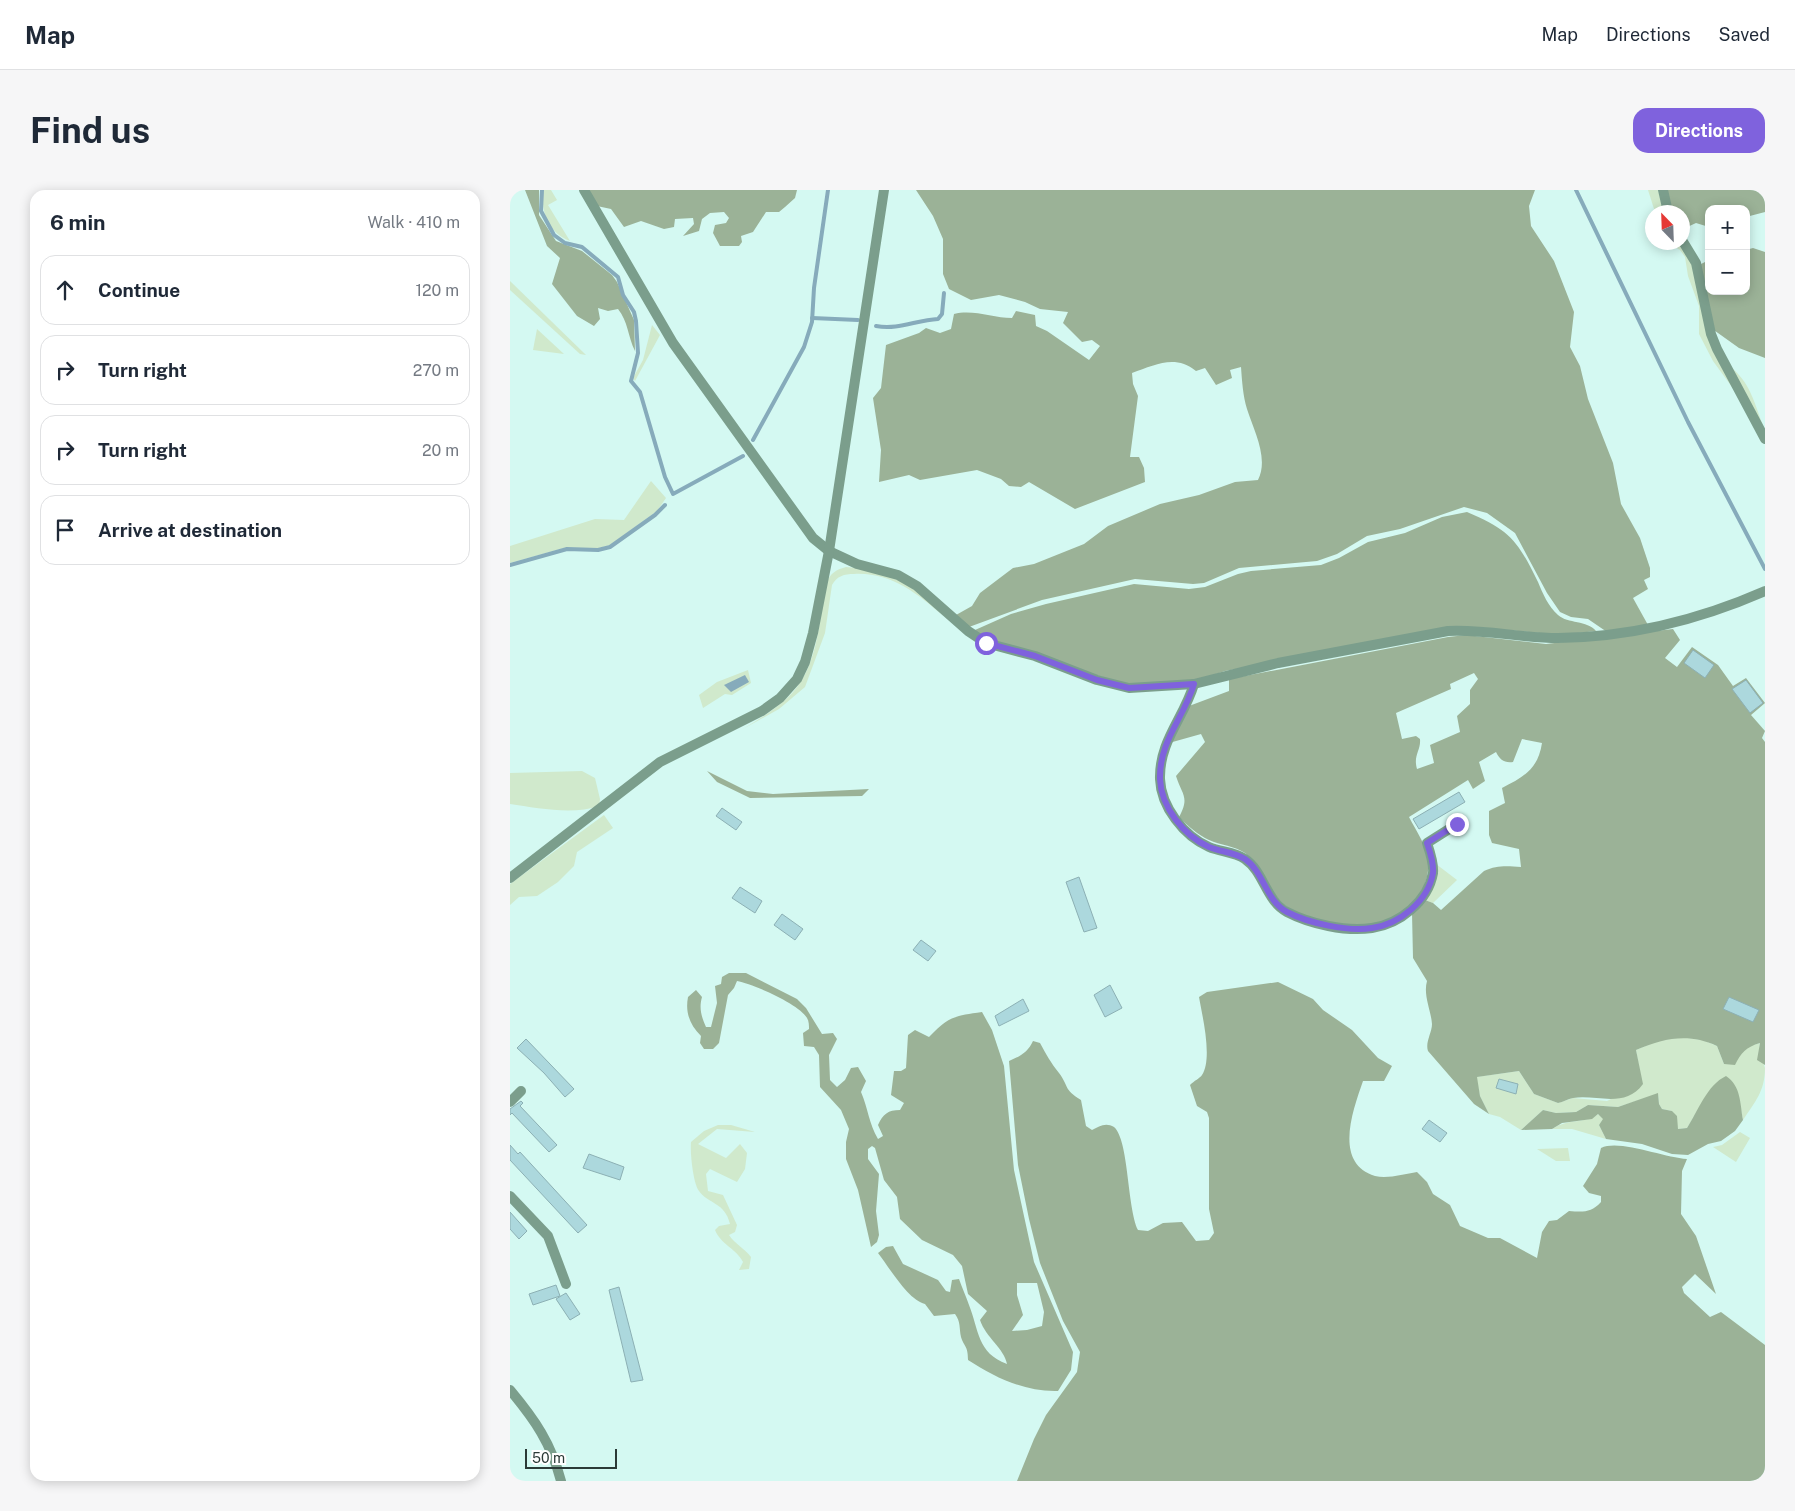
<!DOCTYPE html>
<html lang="en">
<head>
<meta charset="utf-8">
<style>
	:root { --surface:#fff; --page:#f6f6f7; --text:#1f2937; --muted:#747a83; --line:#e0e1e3; --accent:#7f62dd }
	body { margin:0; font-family:"Public Sans",sans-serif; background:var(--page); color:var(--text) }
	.controls { position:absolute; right:15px; top:15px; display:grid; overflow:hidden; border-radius:10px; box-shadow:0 2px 12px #0003 }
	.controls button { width:45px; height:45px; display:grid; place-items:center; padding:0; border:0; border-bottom:1px solid var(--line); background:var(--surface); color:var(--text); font:25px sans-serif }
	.compass { position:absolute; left:1135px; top:15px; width:45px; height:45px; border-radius:50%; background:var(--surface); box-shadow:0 2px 12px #0003; rotate:337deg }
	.scale { position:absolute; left:15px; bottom:12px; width:92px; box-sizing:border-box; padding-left:5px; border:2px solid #2b3a37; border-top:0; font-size:14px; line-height:18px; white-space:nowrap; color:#2b3a37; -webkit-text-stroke:4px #fff; paint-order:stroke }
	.stop { position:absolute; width:15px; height:15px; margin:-11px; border:4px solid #7f62dd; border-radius:50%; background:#fff }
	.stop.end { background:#7f62dd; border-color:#fff; box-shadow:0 1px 5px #0008 }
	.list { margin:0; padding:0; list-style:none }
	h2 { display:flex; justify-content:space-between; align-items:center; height:65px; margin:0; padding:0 20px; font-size:21px }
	h2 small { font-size:16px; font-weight:400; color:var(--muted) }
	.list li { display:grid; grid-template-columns:32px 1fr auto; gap:15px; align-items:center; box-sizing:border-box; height:70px; margin:0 10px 10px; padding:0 10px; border:1px solid var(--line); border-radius:15px }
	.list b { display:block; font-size:19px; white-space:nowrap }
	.list em { font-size:16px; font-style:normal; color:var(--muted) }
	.icon { flex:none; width:28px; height:28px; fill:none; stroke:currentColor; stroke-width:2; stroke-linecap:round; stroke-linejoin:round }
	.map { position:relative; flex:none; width:1255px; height:1291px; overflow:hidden; border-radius:15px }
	header { display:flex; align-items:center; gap:30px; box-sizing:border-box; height:70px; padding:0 25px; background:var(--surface); border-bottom:1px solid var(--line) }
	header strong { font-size:24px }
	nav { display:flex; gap:28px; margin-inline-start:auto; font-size:18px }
	.intro { display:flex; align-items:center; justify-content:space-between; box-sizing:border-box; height:120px; padding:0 30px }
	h1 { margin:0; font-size:35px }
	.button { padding:12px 22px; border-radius:15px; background:var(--accent); color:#fff; font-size:18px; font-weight:700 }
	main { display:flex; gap:30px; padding:0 30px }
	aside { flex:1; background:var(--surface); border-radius:15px; box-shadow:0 2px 12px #0003 }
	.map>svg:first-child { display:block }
	.green { fill:#d0e9cc }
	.forest { fill:#9bb297; fill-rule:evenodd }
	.water { fill:#86abbb }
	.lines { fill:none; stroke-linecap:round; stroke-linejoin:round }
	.stream { stroke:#86abbb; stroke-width:4 }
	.building { fill:#acd8dd; stroke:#8cb0b4 }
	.minor { stroke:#7b9e8c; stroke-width:10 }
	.route { stroke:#7f62dd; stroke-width:6 }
</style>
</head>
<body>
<header>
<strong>Map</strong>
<nav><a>Map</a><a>Directions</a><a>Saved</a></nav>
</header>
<div class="intro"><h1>Find us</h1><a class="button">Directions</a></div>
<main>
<aside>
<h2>6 min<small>Walk · 410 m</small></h2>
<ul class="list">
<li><svg class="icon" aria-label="ahead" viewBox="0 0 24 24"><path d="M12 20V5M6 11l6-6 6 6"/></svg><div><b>Continue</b></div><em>120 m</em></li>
<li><svg class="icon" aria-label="right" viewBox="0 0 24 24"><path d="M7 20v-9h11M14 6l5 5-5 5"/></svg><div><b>Turn right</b></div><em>270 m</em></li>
<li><svg class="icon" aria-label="right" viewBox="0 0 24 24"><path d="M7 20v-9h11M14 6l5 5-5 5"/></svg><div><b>Turn right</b></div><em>20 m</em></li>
<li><svg class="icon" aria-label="arrive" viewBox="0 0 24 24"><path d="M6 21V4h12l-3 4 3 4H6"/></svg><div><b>Arrive at destination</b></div></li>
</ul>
</aside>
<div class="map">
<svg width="1255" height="1291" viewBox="0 0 1255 1291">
	<rect width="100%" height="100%" fill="#d4f9f2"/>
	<g class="green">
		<path d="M33 0H41L47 10 38 15 60 51C38 42 31 23 33 0Z"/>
		<path d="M1138 0H1148L1154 22H1145Z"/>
		<path d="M1158 53H1171L1184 75 1191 108 1230 208 1203 171 1189 144V116L1178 86 1175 67 1170 60Z"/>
		<path d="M0 91 76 165 70 164 0 100Z"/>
		<path d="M142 135 150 145 125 191 123 188 133 170Z"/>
		<path d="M27 139 54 164 23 160Z"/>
		<path d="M1218 175C1241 192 1244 213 1254 238Z"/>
		<path d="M141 291 156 308 147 321 100 355 89 358H54L0 373V356L85 329 114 330Z"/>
		<path d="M336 377C382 380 401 393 433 426 407 403 380 382 344 384 334 384 327 386 322 395L315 443 295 497 269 519 233 539C248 530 264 520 277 508 308 481 309 431 316 393 321 383 325 380 336 377Z"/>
		<path d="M238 480 241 493 222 505 215 504 193 518 189 505 207 492Z"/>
		<path d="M72 581 85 588 90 609 89 616C63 625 27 618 0 614V583Z"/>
		<path d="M94 625 103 638 67 662 64 676 48 692 27 706 9 707 0 715V694Z"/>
		<path d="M926 674 947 690 923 713 915 710Z"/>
		<path d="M1171 847 1193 850 1207 856 1214 874 1239 856 1250 853C1248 864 1253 870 1255 878 1255 901 1245 912 1233 930L1231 920 1199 902 1177 938 1168 939 1162 921 1152 919 1149 914 1148 904 1108 917 1078 915 1066 922 1046 923 1033 920 1011 940 990 927 979 924 970 906 966 887 1009 881 1024 904 1048 913 1063 908 1097 911 1132 894 1126 860 1147 851Z"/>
		<path d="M1088 924 1094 929 1089 935 1096 949 1062 939H1042C1058 928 1076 934 1088 924Z"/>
		<path d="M208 935H221L245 942 207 939 188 954 216 968 230 954 237 963 235 979 227 992 200 979 196 984 198 1001 213 1005 227 1035 225 1042 219 1045C225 1054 234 1058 241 1067L239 1079 229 1080 233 1072C226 1058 211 1055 205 1040L209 1036 220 1034C215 1012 198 1014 189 1001 183 993 180 962 181 952L194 941Z"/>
		<path d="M1230 942 1240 948 1226 972 1203 957 1212 955Z"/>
		<path d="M1058 958 1060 971H1046L1027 959Z"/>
	</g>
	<g class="forest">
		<path d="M15 0H29V25L46 51 72 61 102 85 107 92 124 130 125 161C118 147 118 131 108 119L98 121 88 118 90 129 84 136 67 126 42 94 50 68 37 56Z"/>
		<path d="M79 0H287L285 8 275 17 269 22H256L243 42 231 46 232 52 229 56H210L203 43 205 35 216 33 219 28 214 22 200 23 192 29 189 41 173 46 184 34 183 28 165 29 164 37 154 39 131 31 114 37 101 19 87 16Z"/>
		<path d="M406 0H1025L1019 16 1021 36 1044 71 1064 122 1060 157 1070 176 1078 209 1103 273 1111 314 1130 348 1140 378V387L1134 390 1138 399 1123 408 1138 435 1097 442 1078 429 1061 427 1050 422 1037 403 1005 343 977 323 954 317 890 339 857 346 827 364 807 371 729 378 694 393 683 394 625 389 532 410 459 437 446 425 462 416 470 403 503 378 524 374 574 354 598 336 650 314 689 305 725 292 748 290C759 268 744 241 737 219 733 206 732 191 731 177L720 180 722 188 706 195 695 178 686 181C665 164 645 175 622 183L623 194 628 206 620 267H629L634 278 635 292 565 319 519 292 511 297 499 296 491 289 467 280 410 290 399 285 369 292 371 260 363 208 371 198 376 155 409 143 416 138 430 143 441 139 444 124C463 119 483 128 502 128L506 121 525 125 526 136 537 141 579 170 590 156 582 150 572 152 553 133 558 122 530 119 515 112 489 105 461 110 439 99 433 84V49L423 26Z"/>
		<path d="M1155 0H1255V22L1236 27V19H1199V37L1186 33 1173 39 1172 22H1161Z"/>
		<path d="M1243 58 1255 62V168L1229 158 1201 138 1189 75 1199 70V101H1236V60Z"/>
		<path d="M957 322C1001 341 1007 350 1028 392 1033 404 1038 416 1048 425 1058 434 1077 430 1086 441L1050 445 965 437 715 481 683 492 618 495 478 451 465 440 501 424 536 414 624 394 679 399 695 397 728 384 741 381 811 375 829 368 858 352 895 343 932 327Z"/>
		<path d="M1163 439 1170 450 1155 468 1167 477 1182 457 1208 475 1223 496 1236 488 1255 513 1241 525 1255 541 1252 548 1255 552V875L1247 870 1250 853C1236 857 1231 863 1225 875L1214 874 1207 856C1179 843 1154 848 1126 860L1133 894C1115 919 1086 904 1063 908 1058 909 1053 912 1048 913L1024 904 1009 881 967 887 970 906 979 924 964 914 918 861C915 852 922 843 922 834 921 820 913 805 917 791L903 768 902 723 915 710 923 713 931 720 974 681C987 675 997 676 1011 677L1009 659 982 653 979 645V621L995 613 992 598C1014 587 1028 579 1032 553L1012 549 1003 572C994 573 990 570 986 562L969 572 975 591 963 599 958 590 899 627C906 641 917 655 918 672 921 703 893 728 864 734 845 739 803 730 786 722 757 709 757 678 735 663 725 656 710 655 699 650 688 645 678 636 669 627 680 607 672 605 666 586L695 552 691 544 659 553 679 516 719 501V489L938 447 956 445 1036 454ZM964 483 968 489 960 500V514L947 526 950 542 920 555 924 573 907 579C903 565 911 561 910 549L906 546 892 549 886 523 941 499 940 494Z"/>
		<path d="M197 581 237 601 263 604 359 599 352 606 240 608 207 592Z"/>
		<path d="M219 783H236L287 809 296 818 312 844 323 843 327 849 319 865 320 890 327 897 335 890 341 878 348 877 356 891 351 902C358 918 359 934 368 949L373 946 368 935C373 924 378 920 390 920L394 913 381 905 384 881H391L396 878 398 845 405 840 419 847C439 826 445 826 472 822L482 840 494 876 504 980 524 1072 563 1162 561 1180 548 1201C515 1202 486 1188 458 1170 458 1155 454 1157 451 1147 449 1138 451 1132 445 1124L424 1126 415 1114C398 1110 379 1077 368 1063L376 1057 383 1056 393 1074 428 1090 436 1101 440 1102 442 1090 449 1089C452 1098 456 1106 459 1115 469 1140 467 1163 497 1174 494 1158 476 1148 470 1130L477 1121 458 1104 452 1076 443 1065 412 1050 390 1029 387 1007 374 990 365 958 362 956 358 959V969L369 984 366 1021 369 1045 367 1052 361 1057 348 1000 336 969V952L339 939 331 920 310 897 309 865 304 857 294 856 293 843 299 839C299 836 299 831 297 828 289 814 243 794 227 791L224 798 218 805 209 853 203 859H194L190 853 191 846C180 835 175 823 178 807L186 800 192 807C189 818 191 826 196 837H201L207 813 205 796 211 794 212 787ZM507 1093H527L534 1122 532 1136 517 1140 502 1141 513 1125 507 1105Z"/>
		<path d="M768 792 803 809 813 820 842 840 868 868 882 876 874 891H853C843 920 823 973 865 986 878 989 894 984 907 982L917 992 923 1004 940 1015 950 1036 978 1048H990L1027 1068 1032 1042 1039 1031 1047 1030 1059 1021C1073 1022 1081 1023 1091 1012V1006L1079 1003 1073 996 1087 974 1091 958C1110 949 1154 968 1177 969L1172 981 1171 1024 1186 1046 1206 1104 1185 1084 1172 1097 1174 1103 1200 1127 1211 1122 1255 1155V1291H507L524 1249 536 1225 567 1182 570 1162 553 1131 530 1073 519 1029 508 975 499 871C511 866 518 862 523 851L530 853C536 864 541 873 549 883 559 896 553 899 571 910L576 936 582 940C589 936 596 932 604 937 619 950 617 1017 628 1040L638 1041 653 1033 672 1032 686 1051 699 1050 704 1043 699 1019V928L697 922 687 916 680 895C684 891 690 888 692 885 703 868 692 825 689 807L697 802Z"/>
		<path d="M1216 886C1231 896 1230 913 1233 930L1225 941 1211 951 1198 954 1178 965 1162 964 1132 954 1096 949 1089 935 1093 929 1088 924 1082 929 1052 933 1042 939 1011 940 1033 920 1046 923 1066 922 1078 915 1108 917 1148 903 1149 914 1152 919 1162 921 1167 926 1168 939 1177 938C1188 921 1197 895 1216 886Z"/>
	</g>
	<path class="water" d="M235 485 239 492 221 502 214 495Z"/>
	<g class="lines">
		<g class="stream">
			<path d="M32 0 31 21 44 45 55 53 72 57 108 87 113 105 124 122 126 131 128 163 121 191 130 202 155 287 163 304 233 266"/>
			<path d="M1066 0 1178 232 1255 379"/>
			<path d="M302 128 348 130"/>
			<path d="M366 136C389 140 406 130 428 129L432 124 434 103"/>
			<path d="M243 250 294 157 302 132 304 98 318 0"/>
			<path d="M0 375 57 359 88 360 100 357 145 325 155 315"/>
		</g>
	</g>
	<g class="building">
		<path d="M1183 460 1204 475 1195 488 1174 473Z"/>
		<path d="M1236 490 1253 513 1240 523 1222 499Z"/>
		<path d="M949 602 955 612 909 639 903 629Z"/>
		<path d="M212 618 232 632 226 640 206 626Z"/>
		<path d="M569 687 587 738 574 742 556 692Z"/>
		<path d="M230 697 252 711 245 723 222 708Z"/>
		<path d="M272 724 293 739 285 750 264 735Z"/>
		<path d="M411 750 426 761 418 771 403 760Z"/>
		<path d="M600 795 612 818 595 827 584 805Z"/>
		<path d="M1219 807 1249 820 1243 832 1213 819Z"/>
		<path d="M513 809 519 821 489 836 485 826Z"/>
		<path d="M16 849 64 899 55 907 34 883 7 858Z"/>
		<path d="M989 889 1008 894 1006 904 986 898Z"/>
		<path d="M11 911 13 913 10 916 47 955 39 962 2 923 0 925V919Z"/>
		<path d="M919 930 937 943 930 952 912 939Z"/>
		<path d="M0 955 8 964 10 962 77 1035 68 1043 0 970Z"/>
		<path d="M79 964 114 977 110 990 73 978Z"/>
		<path d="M0 1022 17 1041 9 1049 0 1039Z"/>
		<path d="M46 1095 50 1106 23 1115 19 1104Z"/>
		<path d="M109 1097 133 1190 121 1192 99 1100Z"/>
		<path d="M56 1103 70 1124 60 1130 46 1109Z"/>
	</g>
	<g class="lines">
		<g class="minor">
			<path d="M74 0 163 153 303 348 319 361 347 374 388 385 407 396 458 441 476 453 525 466 587 490 619 498 684 494 768 473 938 441C975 439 1011 448 1048 448 1120 447 1189 430 1255 401"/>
			<path d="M1153 0 1158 22"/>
			<path d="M1172 50 1186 73 1201 144 1207 159 1255 249"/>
			<path d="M684 494C674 528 649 551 650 589 651 617 674 646 699 657 711 662 724 662 735 669 754 682 756 711 777 722 800 734 836 742 862 738 890 734 918 711 923 683 924 673 920 662 917 653L947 634"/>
			<path d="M0 688 150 572 252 521 270 508 287 489 295 472 303 443 319 361 374 0"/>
			<path d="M0 912 11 901"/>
			<path d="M0 1006 38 1046 56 1094"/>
			<path d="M0 1200C25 1230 41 1253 51 1291"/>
		</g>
	</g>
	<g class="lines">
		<path class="route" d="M476 453 525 466 587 490 619 498 684 494C674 528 649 551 650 589 651 617 674 646 699 657 711 662 724 662 735 669 754 682 756 711 777 722 798 733 838 742 862 738 890 734 918 711 923 683 924 673 920 662 917 653L947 634"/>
	</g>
</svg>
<div class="controls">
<button>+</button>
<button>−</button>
</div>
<svg class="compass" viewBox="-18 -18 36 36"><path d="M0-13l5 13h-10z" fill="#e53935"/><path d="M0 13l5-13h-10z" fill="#747a83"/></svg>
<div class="scale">50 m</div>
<div class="stop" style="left:476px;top:453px"></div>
<div class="stop end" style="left:947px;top:634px"></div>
</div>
</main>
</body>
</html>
